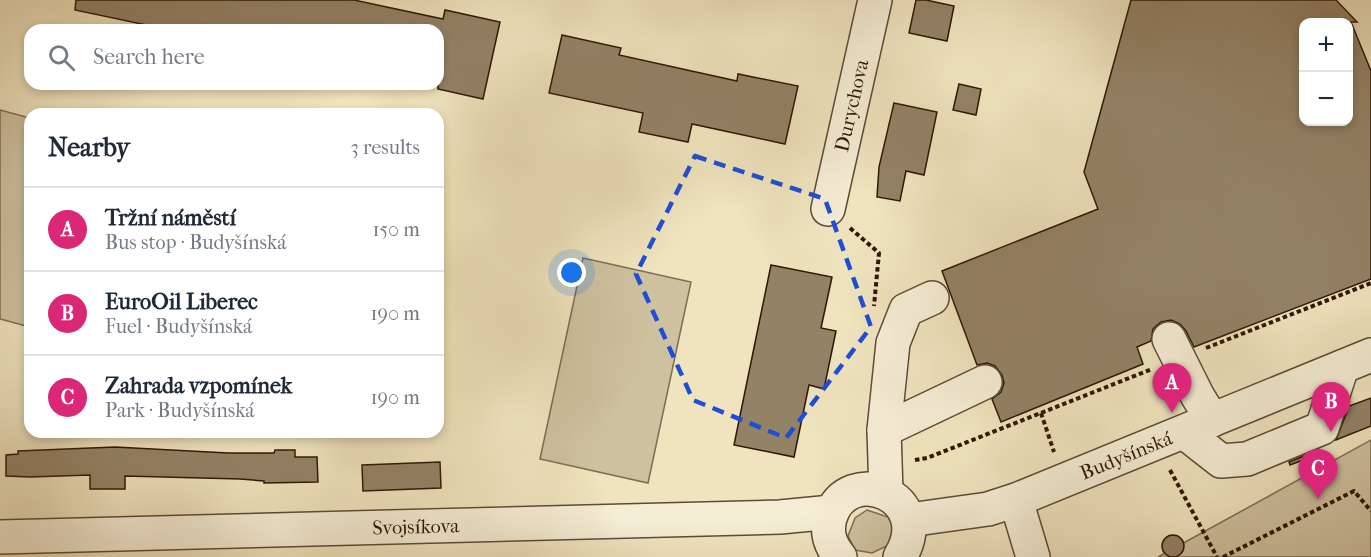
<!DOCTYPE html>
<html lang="en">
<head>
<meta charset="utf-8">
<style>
	:root { --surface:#fff; --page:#f6f6f7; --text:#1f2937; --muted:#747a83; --line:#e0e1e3; --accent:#db2777 }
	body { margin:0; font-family:"IM FELL French Canon",serif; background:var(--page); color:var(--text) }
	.controls { position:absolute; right:18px; top:18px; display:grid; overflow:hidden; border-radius:12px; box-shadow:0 3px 9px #0003 }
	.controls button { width:54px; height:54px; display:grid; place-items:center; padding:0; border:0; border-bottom:2px solid var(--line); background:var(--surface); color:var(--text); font:30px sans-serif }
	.you { position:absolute; left:572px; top:273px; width:21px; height:21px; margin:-15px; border:4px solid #fff; border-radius:50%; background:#1a73e8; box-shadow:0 0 0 9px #1a73e833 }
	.badge { display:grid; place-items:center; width:39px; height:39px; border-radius:50%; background:var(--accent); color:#fff; font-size:20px; font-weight:700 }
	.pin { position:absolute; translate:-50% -50px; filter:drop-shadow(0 2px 3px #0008) }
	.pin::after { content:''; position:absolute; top:32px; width:21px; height:18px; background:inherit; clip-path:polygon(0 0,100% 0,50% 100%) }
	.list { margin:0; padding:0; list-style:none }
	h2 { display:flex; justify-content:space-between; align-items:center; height:78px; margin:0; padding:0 24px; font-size:26px }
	h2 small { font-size:20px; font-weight:400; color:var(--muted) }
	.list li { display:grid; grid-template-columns:39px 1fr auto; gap:18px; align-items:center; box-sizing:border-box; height:84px; padding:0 24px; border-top:2px solid var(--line) }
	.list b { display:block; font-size:22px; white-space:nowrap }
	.list p { margin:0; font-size:20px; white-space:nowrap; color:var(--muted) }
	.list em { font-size:20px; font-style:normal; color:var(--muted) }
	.icon { flex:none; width:33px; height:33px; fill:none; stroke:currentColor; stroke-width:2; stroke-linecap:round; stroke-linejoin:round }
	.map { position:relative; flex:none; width:1371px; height:557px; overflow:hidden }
	.search { position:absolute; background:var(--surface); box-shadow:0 3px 9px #0003; left:24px; top:24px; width:420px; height:66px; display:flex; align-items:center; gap:15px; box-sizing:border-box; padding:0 21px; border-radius:18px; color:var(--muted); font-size:22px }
	.panel { position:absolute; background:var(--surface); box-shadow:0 3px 9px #0003; left:24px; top:108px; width:420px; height:330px; border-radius:18px }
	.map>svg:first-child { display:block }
	.green { fill:#cec19f; stroke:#7e6c53; stroke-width:1.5 }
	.building { fill:#938266; stroke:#2f1707; stroke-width:1.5; fill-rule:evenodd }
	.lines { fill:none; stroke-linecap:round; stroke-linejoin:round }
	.minor-casing { stroke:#5f4a35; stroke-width:36 }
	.path { stroke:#2f1707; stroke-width:4; stroke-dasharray:4.5 3; stroke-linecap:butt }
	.minor { stroke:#f5edd5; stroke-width:33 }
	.marked { fill:none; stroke:#1d4ed8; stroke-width:4.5; stroke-dasharray:12 8; stroke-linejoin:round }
	.labels { text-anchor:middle; stroke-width:5; stroke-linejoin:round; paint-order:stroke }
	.street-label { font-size:20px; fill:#2f1707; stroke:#f5edd5 }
</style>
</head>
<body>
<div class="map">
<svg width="1371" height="557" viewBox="0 0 1371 557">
	<rect width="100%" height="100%" fill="#efe4be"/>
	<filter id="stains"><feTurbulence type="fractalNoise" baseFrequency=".00333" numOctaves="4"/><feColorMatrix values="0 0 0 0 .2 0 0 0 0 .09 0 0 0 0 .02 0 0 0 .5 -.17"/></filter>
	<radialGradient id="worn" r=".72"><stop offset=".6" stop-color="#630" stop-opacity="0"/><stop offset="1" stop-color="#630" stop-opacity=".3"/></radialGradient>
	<g class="green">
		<path d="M0 110 30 118V327L0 319Z"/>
		<path d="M583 258 691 282 648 483 540 459Z"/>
		<path d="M1371 440V557H1158Z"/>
		<path d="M867 510 891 518 896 529 891 544 872 553 855 550 848 536 855 518Z"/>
	</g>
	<g class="building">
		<path d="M76 0H354L443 19 445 10 500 22 483 99 438 89V30H170L75 10Z"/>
		<path d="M916 0H926L954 6 947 41 909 33Z"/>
		<path d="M1131 0H1336L1357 22H1351L1371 71V279L1194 347 1186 331 1180 324 1171 320 1161 322 1153 329 1151 341 1137 347 1143 364 1001 422 992 399 1001 392 1004 383 1002 375 995 366 987 363 977 365 942 271 1098 209 1084 172ZM1304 22H1348V122H1304Z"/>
		<path d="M562 35 621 48 619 55 737 81 738 74 798 86 785 144 692 124 688 142 639 132 643 113 549 93Z"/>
		<path d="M959 84 981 89 976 115 953 110Z"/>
		<path d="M894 103 937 112 924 175 906 171 900 201 877 197 879 167Z"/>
		<path d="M771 265 832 277 821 328 836 331 824 389 809 385 794 457 734 445Z"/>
		<path d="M1371 398V426L1336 440 1349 406Z"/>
		<path d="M115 447 228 453H274L275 450H295V457H317L318 482 264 483V481L240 479 125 476V489H90V475L30 477 6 476V455L18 454V451Z"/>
		<path d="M1318 450 1319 454 1290 465 1289 462Z"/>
		<path d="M440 462 441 488 363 491 362 465Z"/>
		<circle cx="1173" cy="546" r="11"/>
	</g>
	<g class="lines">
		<defs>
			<g id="minor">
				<path id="s1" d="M828 209 875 0"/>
				<path d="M1169 339 1197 395 1212 420"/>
				<path d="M884 430 893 343 906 310 932 298"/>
				<path d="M1184 432 1221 461 1247 459 1322 428 1342 367"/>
				<path d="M886 493 884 430 985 382"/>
				<path d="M1016 500 1033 557"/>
				<path id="s2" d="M909 520 988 509 1016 500 1371 355"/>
				<path id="s3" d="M0 537 780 517 832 512"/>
				<path d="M840 557C830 545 826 533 830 518 847 461 937 496 900 557"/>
			</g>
		</defs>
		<use href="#minor" class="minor-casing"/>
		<g class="path">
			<path d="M850 228 879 253 874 306"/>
			<path d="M1206 348 1371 283"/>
			<path d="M1041 413 1054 452"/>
			<path d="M915 460 927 458 1152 369"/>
			<path d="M1170 470 1217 557"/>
			<path d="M1223 557 1354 491 1371 511"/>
		</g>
		<use href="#minor" class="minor"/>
	</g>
	<path class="marked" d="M695 156 825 199 871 327 786 438 693 400 636 274Z"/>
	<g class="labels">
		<g class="street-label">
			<text dy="7" stroke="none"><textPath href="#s1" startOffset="106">Durychova</textPath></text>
			<text dy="7" stroke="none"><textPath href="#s2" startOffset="228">Budyšínská</textPath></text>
			<text dy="7" stroke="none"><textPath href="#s3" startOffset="416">Svojsíkova</textPath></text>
		</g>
	</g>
	<rect width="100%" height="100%" filter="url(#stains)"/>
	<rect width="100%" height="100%" fill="url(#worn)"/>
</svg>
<div class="controls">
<button>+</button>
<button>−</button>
</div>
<div class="you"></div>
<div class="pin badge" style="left:1172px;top:413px">A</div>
<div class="pin badge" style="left:1331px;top:432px">B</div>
<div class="pin badge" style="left:1318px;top:499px">C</div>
<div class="search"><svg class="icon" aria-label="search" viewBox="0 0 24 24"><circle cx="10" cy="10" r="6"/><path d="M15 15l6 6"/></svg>Search here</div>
<section class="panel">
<h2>Nearby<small>3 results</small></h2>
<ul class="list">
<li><span class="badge">A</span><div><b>Tržní náměstí</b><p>Bus stop · Budyšínská</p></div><em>150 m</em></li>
<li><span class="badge">B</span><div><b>EuroOil Liberec</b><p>Fuel · Budyšínská</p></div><em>190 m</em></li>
<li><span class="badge">C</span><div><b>Zahrada vzpomínek</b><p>Park · Budyšínská</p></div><em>190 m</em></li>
</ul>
</section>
</div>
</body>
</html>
